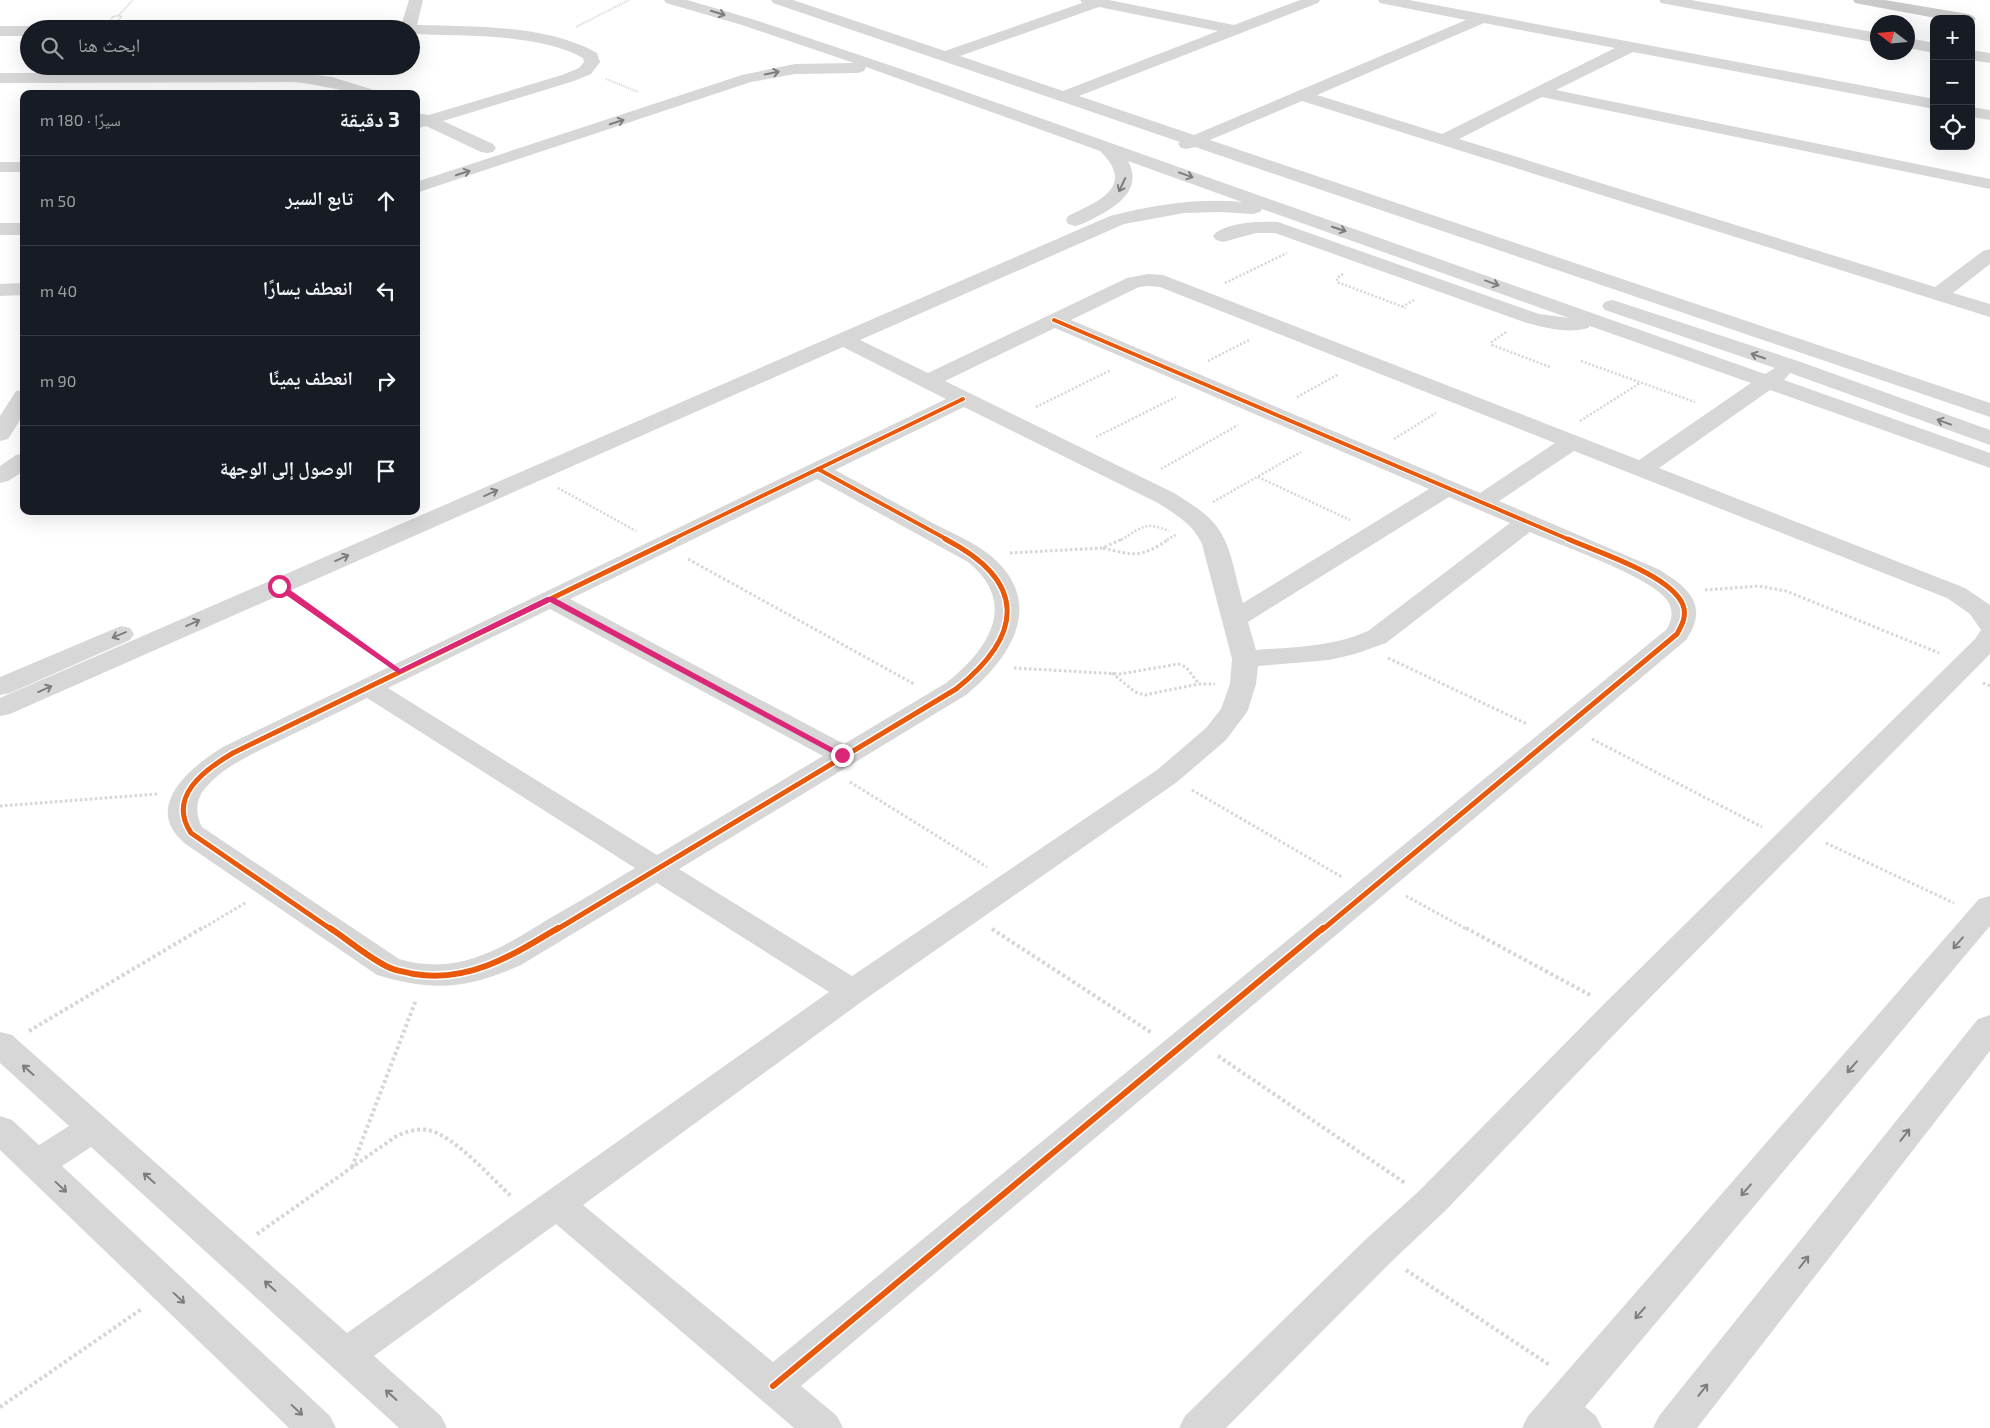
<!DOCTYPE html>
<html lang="ar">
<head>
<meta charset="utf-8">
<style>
	:root { --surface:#171b24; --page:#242831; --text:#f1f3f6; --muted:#9ea1a6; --line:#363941 }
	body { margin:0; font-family:"Exo 2","Noto Naskh Arabic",sans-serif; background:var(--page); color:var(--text); direction:rtl }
	.controls { position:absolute; right:15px; top:15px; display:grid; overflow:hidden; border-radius:10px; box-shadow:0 5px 20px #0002 }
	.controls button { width:45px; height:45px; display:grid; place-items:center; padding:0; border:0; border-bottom:1px solid var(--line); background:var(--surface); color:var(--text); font:25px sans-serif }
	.compass { position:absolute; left:1870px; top:15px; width:45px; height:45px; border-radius:50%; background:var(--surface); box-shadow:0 5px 20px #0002; rotate:286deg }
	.stop { position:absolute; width:15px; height:15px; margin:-11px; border:4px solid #db2777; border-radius:50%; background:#fff }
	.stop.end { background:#db2777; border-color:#fff; box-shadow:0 1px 5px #0008 }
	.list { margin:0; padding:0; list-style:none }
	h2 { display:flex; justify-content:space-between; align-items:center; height:65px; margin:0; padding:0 20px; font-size:21px }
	h2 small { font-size:16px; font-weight:400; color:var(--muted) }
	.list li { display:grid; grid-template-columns:32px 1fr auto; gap:15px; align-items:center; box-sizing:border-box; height:90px; padding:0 20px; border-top:1px solid var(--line) }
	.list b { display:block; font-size:19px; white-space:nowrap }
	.list em { font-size:16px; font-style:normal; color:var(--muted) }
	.icon { flex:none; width:28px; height:28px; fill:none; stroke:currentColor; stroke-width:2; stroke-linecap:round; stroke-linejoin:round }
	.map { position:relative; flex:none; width:1990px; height:1428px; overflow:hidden; direction:ltr }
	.search { position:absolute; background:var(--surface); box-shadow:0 5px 20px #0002; left:20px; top:20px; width:400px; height:55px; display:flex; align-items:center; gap:12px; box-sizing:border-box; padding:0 18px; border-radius:28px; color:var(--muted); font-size:19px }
	.panel { position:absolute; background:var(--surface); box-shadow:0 5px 20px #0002; left:20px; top:90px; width:400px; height:425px; border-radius:10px; direction:rtl }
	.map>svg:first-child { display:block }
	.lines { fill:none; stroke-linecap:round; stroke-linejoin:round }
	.path-far3 { stroke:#d6d6d6; stroke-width:2; stroke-dasharray:1 1; stroke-linecap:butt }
	.path-far2 { stroke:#d6d6d6; stroke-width:2.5; stroke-dasharray:2 2; stroke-linecap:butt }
	.path-far1 { stroke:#d6d6d6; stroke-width:3; stroke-dasharray:2.5 2.5; stroke-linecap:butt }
	.path { stroke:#d6d6d6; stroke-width:4; stroke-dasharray:3 3; stroke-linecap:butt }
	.minor { fill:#d7d7d7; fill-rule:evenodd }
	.major { fill:#cacaca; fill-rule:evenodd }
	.cycleway-far2-casing { stroke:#fff; stroke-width:6 }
	.cycleway-far1-casing { stroke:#fff; stroke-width:8 }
	.cycleway-casing { stroke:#fff; stroke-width:9 }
	.cycleway-far2 { stroke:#e8590c; stroke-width:4 }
	.cycleway-far1 { stroke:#e8590c; stroke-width:5 }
	.cycleway { stroke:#e8590c; stroke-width:6 }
	.oneway { stroke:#7d7d7d }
	.route { fill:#db2777 }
</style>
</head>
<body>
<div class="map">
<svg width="1990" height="1428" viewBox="0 0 1990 1428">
	<rect width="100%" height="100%" fill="#fff"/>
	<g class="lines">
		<g class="path-far3">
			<path d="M119 15 133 0"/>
			<path d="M576 27 629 0"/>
			<path d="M102 29 114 16H122L111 29"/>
			<path d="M606 79 638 92"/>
		</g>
		<g class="path-far2">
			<path d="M1343 274 1337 278V282L1406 308"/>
			<path d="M1225 283 1287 253"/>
			<path d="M1402 307 1414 300"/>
			<path d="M1506 332 1492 342V345L1550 367"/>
			<path d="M1208 361 1249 340"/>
			<path d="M1581 361 1695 402"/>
			<path d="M1297 397 1339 374"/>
			<path d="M1036 407 1111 370"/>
			<path d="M1580 421 1640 383"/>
			<path d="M1096 437 1176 397"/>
			<path d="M1394 439 1436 413"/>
			<path d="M1161 469 1238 425"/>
			<path d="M1258 477 1350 520"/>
			<path d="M558 488 636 531"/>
			<path d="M1213 502 1301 452"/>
			<path d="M1121 540C1143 527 1144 521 1169 531"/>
			<path d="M1167 540 1177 534"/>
		</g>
		<g class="path-far1">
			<path d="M1103 548C1135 556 1141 558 1169 539"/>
			<path d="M1010 553 1102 548 1123 539"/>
			<path d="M688 559 914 684"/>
			<path d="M1705 590 1759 586 1786 591 1939 653"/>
			<path d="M302 602 376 656"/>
			<path d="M1388 658 1527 724"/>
			<path d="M1014 668 1120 674 1178 664 1186 667 1199 684"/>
			<path d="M1112 673 1135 692 1145 695 1199 684H1215"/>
			<path d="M1983 683 1990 686"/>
			<path d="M1592 739 1762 827"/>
			<path d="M850 782 987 867"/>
			<path d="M1192 790 1342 877"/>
			<path d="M0 806 157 794"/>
			<path d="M1826 843 1954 903"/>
			<path d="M1406 896 1468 930"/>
			<path d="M200 930 245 903"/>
		</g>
		<g class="path">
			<path d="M1466 928 1590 995"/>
			<path d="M992 929 1152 1033"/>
			<path d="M29 1031 202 928"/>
			<path d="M1218 1056 1405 1183"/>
			<path d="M352 1167 416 1000"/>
			<path d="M257 1234 395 1137C405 1132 417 1128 428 1130 454 1135 492 1179 512 1197"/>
			<path d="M1406 1270 1551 1366"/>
			<path d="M0 1407 143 1308"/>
		</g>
		<g class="minor">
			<path d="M409 0H423L417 25C474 27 546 24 597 53L600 62 591 74 574 81 443 121 493 144 496 148 493 152 487 153 481 152 426 126 416 129V113L429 115 562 75 579 68 584 62 583 58C539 33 462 36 411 34V29H400Z"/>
			<path d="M664 0H687L752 19 901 69 1765 374 1775 368 1605 310 1602 306 1605 302 1612 300 1619 302 1798 361 1990 430V445L1790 373 1784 380 1990 453V468L1770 390 1659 468 1965 588 1990 605V654L1630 1018 1445 1211 1391 1262 1226 1428H1179L1185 1416 1365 1240 1419 1191 1606 1002 1975 639 1981 630 1970 614 1947 598 1574 451 1499 501 1658 569C1688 587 1710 605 1686 640L801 1386 837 1416 843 1428H794L556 1224 374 1356 441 1416 447 1428H399L91 1147 62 1166 330 1416 336 1428H289L0 1150V1116L12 1120 39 1145 69 1126 0 1063V1032L12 1035 347 1333 829 992 657 883 521 965C467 989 434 992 377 975L187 845C140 809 190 767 223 747L946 399 843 347 10 714 0 716V698L1110 216C1154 205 1197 198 1242 202L1128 161C1146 194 1107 212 1082 224L1075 226 1068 224 1066 220 1068 216C1100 201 1136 186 1100 151L866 67 864 71 858 73 795 74 751 82 416 193V182L742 75 795 64 854 63 742 25 666 3ZM1262 209 1569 318 1539 314 1278 222C1262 221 1223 222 1213 236L1216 240 1223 242 1256 233H1275L1527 323C1547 328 1567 334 1588 328L1590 326 1751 383 1639 460 1163 275 1148 274 1127 278 928 373 860 340 1124 224 1184 213 1219 212 1253 214 1260 212ZM1148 286 1160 287 1555 443 1480 493 1071 320 1139 287ZM1055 328 1429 489 1243 603C1236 581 1233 553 1221 533 1211 515 1191 504 1174 493L945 381ZM964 407 1158 503C1175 514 1193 524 1202 544L1232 659 1230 684 1221 709 1206 728 1157 770 852 976 679 869 966 695C1010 659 1047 603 991 556 973 541 949 532 929 521 898 504 866 487 835 470ZM817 479 968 562C1020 604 987 651 946 683L844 744 570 599ZM1449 497 1510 523 1368 631C1332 647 1294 647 1256 650L1248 622ZM1530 532C1560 545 1651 577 1667 600 1674 610 1672 620 1667 629L773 1362 583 1205 864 1000 1177 782 1226 740 1244 716 1248 710 1256 684 1258 666 1329 660 1355 654 1386 643ZM550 609 823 756 657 855 388 688ZM367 698 635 868C607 885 580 901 552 917 503 947 460 977 399 959L202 827C196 816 195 802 203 791 224 764 258 752 287 737 314 724 341 711 367 698Z"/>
			<path d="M771 0H793L945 51 1082 3 1080 0H1109L1234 25 1300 0H1320L1318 3 1079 96 1194 135 1466 20 1385 4 1380 3 1378 0H1409L1934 99V109L1633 52 1556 90 1990 179V189L1542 97 1459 139 1935 287 1983 251 1990 249V264L1953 293 1990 304V317L1302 101 1210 140 1990 403V417L1195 147 1187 149 1181 148 1178 144 1180 142 773 3ZM1099 7 1218 31 1063 91 960 56ZM1484 23 1615 48 1442 134 1317 95Z"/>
			<path d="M1659 0H1691L1878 33V43L1666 4 1661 3Z"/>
			<path d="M0 26H29L35 29H29V36H0Z"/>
			<path d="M1908 38 1934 43V53L1908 48Z"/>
			<path d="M1971 50 1990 53V63L1971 60Z"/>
			<path d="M293 72 332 77 374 90 376 94C348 94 321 84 293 82L0 83V73Z"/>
			<path d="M1971 107 1990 110V120L1971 117Z"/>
			<rect x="0" y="162" width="24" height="10"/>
			<rect x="0" y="223" width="24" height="12"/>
			<path d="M24 283V295L0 296V284Z"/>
			<path d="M24 390V414L8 439 0 441V416L16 391Z"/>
			<path d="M24 453V471L8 481 0 483V466L16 455Z"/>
			<path d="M121 626 130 628 134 634 130 640 10 693 0 695V677Z"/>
			<path d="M1990 896V926L1585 1407 1596 1416 1602 1428H1522L1528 1416 1979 899Z"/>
			<path d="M1990 1015V1051L1697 1428H1653L1659 1416 1978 1019Z"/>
		</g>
		<path class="major" d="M1853 0H1885L1968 14 1973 16 1976 19 1971 23V19H1941L1860 4 1855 3Z"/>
		<defs>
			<g id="cycleway-far2">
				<path d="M1054 320 1570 540"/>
				<path d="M818 469 948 540"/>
				<path d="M818 469 963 399"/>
				<path d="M671 540 818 469"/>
			</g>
			<g id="cycleway-far1">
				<path d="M332 930 191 833C167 797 204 770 233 753L674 539"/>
				<path d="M556 930 956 689C1025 634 1027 581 945 539"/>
				<path d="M1322 930 1677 634C1682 625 1687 616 1683 605 1671 575 1597 552 1568 539"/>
			</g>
			<g id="cycleway">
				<path d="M330 928C348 940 369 958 388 967 396 971 406 972 414 974 469 983 513 955 558 928"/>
				<path d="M773 1386 1323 928"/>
			</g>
		</defs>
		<use href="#cycleway-far2" class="cycleway-far2-casing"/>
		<use href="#cycleway-far1" class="cycleway-far1-casing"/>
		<use href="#cycleway" class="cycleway-casing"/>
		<use href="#cycleway-far2" class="cycleway-far2"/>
		<use href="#cycleway-far1" class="cycleway-far1"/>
		<use href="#cycleway" class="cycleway"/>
	</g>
	<defs><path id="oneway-shaft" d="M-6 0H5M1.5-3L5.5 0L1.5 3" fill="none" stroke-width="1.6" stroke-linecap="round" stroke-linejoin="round" transform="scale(1.25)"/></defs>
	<g class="oneway">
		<use href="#oneway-shaft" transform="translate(718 13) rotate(17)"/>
		<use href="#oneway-shaft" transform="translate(772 73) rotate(-11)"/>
		<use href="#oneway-shaft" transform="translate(617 122) rotate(-18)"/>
		<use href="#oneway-shaft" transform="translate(463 173) rotate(-18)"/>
		<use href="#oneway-shaft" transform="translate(1186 175) rotate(20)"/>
		<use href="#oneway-shaft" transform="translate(1122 185) rotate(115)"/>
		<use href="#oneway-shaft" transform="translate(1339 229) rotate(18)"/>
		<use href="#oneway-shaft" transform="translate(1492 283) rotate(20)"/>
		<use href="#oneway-shaft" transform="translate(1758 356) rotate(-161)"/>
		<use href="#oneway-shaft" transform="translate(1944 422) rotate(-160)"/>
		<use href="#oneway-shaft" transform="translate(491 493) rotate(-24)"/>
		<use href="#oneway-shaft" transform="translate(342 558) rotate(-24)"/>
		<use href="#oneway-shaft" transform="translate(193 623) rotate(-24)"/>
		<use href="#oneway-shaft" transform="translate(119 635) rotate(157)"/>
		<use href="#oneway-shaft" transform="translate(45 689) rotate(-24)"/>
		<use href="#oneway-shaft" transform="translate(1958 943) rotate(131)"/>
		<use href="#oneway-shaft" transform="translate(1852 1067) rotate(131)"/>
		<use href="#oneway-shaft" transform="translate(28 1070) rotate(-138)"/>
		<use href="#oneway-shaft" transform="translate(1905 1135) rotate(-52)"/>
		<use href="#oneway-shaft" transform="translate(149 1178) rotate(-138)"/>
		<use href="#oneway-shaft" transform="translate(61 1187) rotate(43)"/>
		<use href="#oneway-shaft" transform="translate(1746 1190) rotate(131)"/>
		<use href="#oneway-shaft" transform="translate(1804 1262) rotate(-52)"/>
		<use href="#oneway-shaft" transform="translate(270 1286) rotate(-138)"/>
		<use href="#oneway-shaft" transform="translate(179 1298) rotate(43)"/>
		<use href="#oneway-shaft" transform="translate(1640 1313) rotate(131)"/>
		<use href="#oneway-shaft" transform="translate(1703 1390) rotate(-52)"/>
		<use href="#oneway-shaft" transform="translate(391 1395) rotate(-138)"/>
		<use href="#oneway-shaft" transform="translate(297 1410) rotate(43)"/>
	</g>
	<path class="route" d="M276 584H282L400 669 547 597H553L846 755 839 757 550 602 399 674 276 588Z"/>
</svg>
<div class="controls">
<button>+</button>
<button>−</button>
<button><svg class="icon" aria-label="locate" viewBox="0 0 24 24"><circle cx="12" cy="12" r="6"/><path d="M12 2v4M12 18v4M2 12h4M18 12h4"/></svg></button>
</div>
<svg class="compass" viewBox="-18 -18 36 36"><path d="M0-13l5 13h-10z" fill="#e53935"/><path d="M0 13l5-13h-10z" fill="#9ea1a6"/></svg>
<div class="stop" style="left:279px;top:586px"></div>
<div class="stop end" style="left:842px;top:755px"></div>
<div class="search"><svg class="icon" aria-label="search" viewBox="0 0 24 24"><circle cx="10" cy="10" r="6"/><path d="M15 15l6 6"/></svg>ابحث هنا</div>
<section class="panel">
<h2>3 دقيقة<small>سيرًا · 180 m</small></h2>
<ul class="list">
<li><svg class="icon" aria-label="ahead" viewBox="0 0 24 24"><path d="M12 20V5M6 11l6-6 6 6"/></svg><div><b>تابع السير</b></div><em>50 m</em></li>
<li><svg class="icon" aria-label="left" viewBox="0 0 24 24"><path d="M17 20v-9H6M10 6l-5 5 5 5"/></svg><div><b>انعطف يسارًا</b></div><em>40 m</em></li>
<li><svg class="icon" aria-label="right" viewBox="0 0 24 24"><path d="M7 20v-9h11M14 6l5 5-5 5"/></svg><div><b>انعطف يمينًا</b></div><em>90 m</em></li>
<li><svg class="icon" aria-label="arrive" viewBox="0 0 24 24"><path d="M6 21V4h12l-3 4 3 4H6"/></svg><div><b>الوصول إلى الوجهة</b></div></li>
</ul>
</section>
</div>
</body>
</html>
